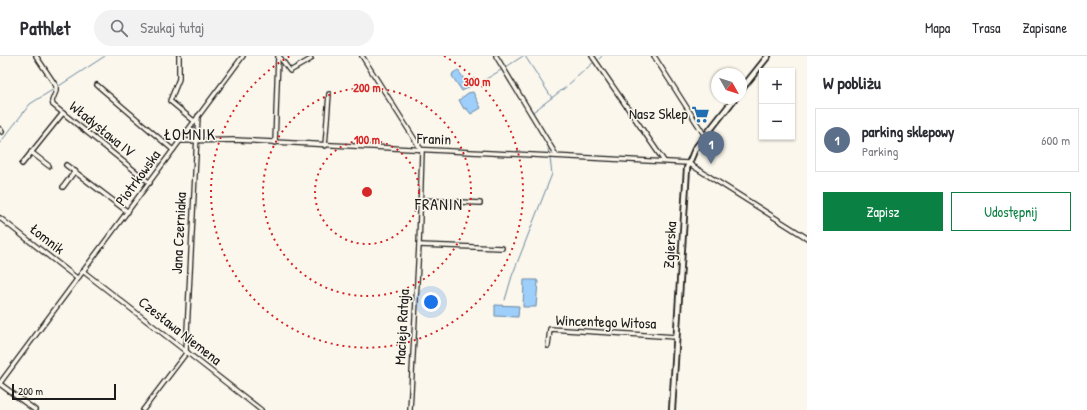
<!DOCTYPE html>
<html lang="pl">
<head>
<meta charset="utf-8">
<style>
	:root { --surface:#fff; --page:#f2f2f3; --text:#2b2b33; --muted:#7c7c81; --line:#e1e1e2; --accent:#0b8043 }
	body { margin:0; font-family:"Patrick Hand",sans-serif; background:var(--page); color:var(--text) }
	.controls { position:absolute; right:12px; top:12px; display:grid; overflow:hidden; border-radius:0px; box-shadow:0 1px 3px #0004 }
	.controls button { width:36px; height:36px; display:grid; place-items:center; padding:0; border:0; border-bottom:1px solid var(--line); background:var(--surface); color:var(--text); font:20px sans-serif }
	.compass { position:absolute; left:711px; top:12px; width:36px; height:36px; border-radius:50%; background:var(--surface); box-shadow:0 1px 3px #0004; rotate:129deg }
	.scale { position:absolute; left:12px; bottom:10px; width:104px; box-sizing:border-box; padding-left:4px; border:2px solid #1c1c1c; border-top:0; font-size:11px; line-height:14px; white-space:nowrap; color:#1c1c1c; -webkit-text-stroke:3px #fbf7ec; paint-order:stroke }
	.you { position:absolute; left:431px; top:246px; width:14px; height:14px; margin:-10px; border:3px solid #fff; border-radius:50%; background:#1a73e8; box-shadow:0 0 0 6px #1a73e833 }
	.badge { display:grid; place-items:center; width:26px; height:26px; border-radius:50%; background:var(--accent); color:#fff; font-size:13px; font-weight:700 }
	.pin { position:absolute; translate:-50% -33px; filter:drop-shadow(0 1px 2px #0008) }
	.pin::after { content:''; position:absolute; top:21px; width:14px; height:12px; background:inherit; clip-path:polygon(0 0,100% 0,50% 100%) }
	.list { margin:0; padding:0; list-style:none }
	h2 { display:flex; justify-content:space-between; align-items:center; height:52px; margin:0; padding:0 16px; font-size:17px }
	h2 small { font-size:13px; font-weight:400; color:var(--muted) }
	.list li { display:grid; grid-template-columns:26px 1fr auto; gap:12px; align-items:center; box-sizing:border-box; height:64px; margin:0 8px 8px; padding:0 8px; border:1px solid var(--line); border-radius:0px }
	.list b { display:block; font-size:15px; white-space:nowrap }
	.list p { margin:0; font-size:13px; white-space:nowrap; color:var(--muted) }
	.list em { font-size:13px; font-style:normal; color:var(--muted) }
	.actions { display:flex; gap:8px; padding:12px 16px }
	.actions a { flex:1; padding:9px 0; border:1px solid var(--accent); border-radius:0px; text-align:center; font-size:14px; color:var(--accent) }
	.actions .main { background:var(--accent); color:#fff }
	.icon { flex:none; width:22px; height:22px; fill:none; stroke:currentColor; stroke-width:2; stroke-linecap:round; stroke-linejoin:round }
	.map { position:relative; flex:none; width:807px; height:354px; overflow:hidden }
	header { display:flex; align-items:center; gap:24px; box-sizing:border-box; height:56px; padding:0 20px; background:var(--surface); border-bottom:1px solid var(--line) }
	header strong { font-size:19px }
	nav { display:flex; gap:22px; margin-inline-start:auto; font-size:14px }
	.search { width:280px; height:36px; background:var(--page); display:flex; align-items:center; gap:10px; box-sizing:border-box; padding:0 14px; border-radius:22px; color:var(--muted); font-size:15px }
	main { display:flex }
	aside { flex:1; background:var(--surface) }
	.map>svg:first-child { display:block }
	.water { fill:#9ecefa; stroke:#6a87a1 }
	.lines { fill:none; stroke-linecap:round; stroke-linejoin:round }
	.stream { stroke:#6a87a1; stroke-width:1 }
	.minor-casing { stroke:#1c1c1c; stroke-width:6 }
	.major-casing { stroke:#1c1c1c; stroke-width:8 }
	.minor { stroke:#fbf7ec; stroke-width:3.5 }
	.major { stroke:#fbf7ec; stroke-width:4.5 }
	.ring { fill:none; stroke:#d62828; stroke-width:2; stroke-dasharray:2 4 }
	.labels { text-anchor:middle; stroke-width:3; stroke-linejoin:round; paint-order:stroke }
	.poi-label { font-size:15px; fill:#1c1c1c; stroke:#fbf7ec; text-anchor:end }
	.street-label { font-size:15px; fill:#1c1c1c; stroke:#fbf7ec }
	.neighbourhood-label { font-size:16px; letter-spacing:1px; fill:#1c1c1c; stroke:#fbf7ec }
	.centre { fill:#d62828; stroke:#fbf7ec; stroke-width:2 }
	.ring-label { font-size:12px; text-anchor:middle; font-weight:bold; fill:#d62828; stroke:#fbf7ec; stroke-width:3; stroke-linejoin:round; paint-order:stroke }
</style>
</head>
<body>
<header>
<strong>Pathlet</strong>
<div class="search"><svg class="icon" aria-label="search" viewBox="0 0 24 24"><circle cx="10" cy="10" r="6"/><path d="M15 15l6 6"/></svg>Szukaj tutaj</div>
<nav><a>Mapa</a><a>Trasa</a><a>Zapisane</a></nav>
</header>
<main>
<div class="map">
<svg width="807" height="354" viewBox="0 0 807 354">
	<rect width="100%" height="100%" fill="#fbf7ec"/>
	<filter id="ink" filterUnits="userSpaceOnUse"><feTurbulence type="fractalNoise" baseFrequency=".025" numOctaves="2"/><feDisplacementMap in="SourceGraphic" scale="8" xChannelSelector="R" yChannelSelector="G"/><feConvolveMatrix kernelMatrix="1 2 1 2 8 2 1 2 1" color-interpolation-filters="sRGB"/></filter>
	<g filter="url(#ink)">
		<g class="water">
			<path d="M458 14 469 31 462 35 452 20 453 17Z"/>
			<path d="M473 36 481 52 471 58 466 52 464 53 459 44 468 37Z"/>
			<path d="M524 224H537L538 226 536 251H523Z"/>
			<path d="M495 249 519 250 518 261 495 260Z"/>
		</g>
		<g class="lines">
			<g class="stream">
				<path d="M525 0 552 42"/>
				<path d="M599 3 602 0"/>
				<path d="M506 11 523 0"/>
				<path d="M569 28 594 6"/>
				<path d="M59 30 105 0"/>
				<path d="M469 31 478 28 501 14"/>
				<path d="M533 56 566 31"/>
				<path d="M529 59 535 68"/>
				<path d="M0 87 30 48 54 33"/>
				<path d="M548 93 549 97"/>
				<path d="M505 244 512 220 552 118 550 102"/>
			</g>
			<defs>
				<g id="minor">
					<path d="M36 0 56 30V35L52 45 53 49 150 127"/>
					<path d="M179 0V23L170 45 194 65"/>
					<path d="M279 0 290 15 311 3"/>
					<path d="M362 0 422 95 419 189 410 354"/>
					<path d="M496 0 556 99"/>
					<path d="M592 0 664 105"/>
					<path d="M654 0 705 80"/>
					<path d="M97 29 173 94"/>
					<path d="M0 73 2 76"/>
					<path d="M179 85 235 84 688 107 807 182"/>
					<path d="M275 87 278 0"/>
					<path d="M325 90 329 38"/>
					<path d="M31 96 49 110"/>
					<path d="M22 108 63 57"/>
					<path d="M66 109 128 156"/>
					<path d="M63 131 75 115"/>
					<path d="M420 144 480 147"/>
					<path d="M0 162 78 223"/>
					<path d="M419 189 502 192"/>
					<path d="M84 216 261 354"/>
					<path d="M548 290 550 273 676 281"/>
					<path d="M186 295 198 60"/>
					<path d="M0 327 243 0"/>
					<path d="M0 328 35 354"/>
					<path d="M143 354 187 296"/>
				</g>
				<g id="major">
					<path d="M741 34 768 0"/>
					<path d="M672 354 687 112 695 93 735 42"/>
				</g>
			</defs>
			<use href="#minor" class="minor-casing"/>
			<use href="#major" class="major-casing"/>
			<use href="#minor" class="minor"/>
			<use href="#major" class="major"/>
		</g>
	</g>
	<g class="ring">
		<circle cx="367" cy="136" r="52"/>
		<circle cx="367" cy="136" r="104"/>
		<path d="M444 0A156 156 0 1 1 290 0"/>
	</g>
	<defs>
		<symbol id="supermarket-bare" viewBox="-9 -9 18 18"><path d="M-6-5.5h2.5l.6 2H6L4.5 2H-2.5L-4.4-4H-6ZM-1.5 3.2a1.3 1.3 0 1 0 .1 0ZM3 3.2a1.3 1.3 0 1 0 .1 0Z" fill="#1f6fb2" stroke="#fbf7ec" stroke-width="2.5" paint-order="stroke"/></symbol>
	</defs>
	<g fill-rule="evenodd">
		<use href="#supermarket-bare" x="688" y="46" width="25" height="25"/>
	</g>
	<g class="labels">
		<g class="poi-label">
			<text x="688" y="63">Nasz Sklep</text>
		</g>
		<g class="street-label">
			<text transform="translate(102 73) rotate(39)" y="5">Władysława IV</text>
			<text transform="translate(434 83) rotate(2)" y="5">Franin</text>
			<text transform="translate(138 122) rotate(-54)" y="5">Piotrkowska</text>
			<text transform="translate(179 177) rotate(-87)" y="5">Jana Czerniaka</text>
			<text transform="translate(47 183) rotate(38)" y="5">Łomnik</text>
			<text transform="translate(670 189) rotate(-87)" y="5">Zgierska</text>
			<text transform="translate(606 266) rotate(2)" y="5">Wincentego Witosa</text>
			<text transform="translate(402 271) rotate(-87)" y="5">Macieja Rataja</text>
			<text transform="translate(180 275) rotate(38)" y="5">Czesława Niemena</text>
		</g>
		<g class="neighbourhood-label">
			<text x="190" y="84">ŁOMNIK</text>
			<text x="439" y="154">FRANIN</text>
		</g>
	</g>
	<circle cx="367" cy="136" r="6" class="centre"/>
	<g class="ring-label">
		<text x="477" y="30">300 m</text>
		<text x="367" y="36">200 m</text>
		<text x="367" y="88">100 m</text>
	</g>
</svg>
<div class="controls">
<button>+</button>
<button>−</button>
</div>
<svg class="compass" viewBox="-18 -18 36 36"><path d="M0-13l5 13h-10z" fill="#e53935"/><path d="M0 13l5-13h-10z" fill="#7c7c81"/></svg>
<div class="scale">200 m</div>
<div class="you"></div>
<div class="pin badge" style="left:711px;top:108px;background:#5c6f8a">1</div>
</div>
<aside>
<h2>W pobliżu<small></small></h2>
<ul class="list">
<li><span class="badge" style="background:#5c6f8a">1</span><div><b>parking sklepowy</b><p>Parking</p></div><em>600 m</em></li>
</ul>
<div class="actions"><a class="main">Zapisz</a><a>Udostępnij</a></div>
</aside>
</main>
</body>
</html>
